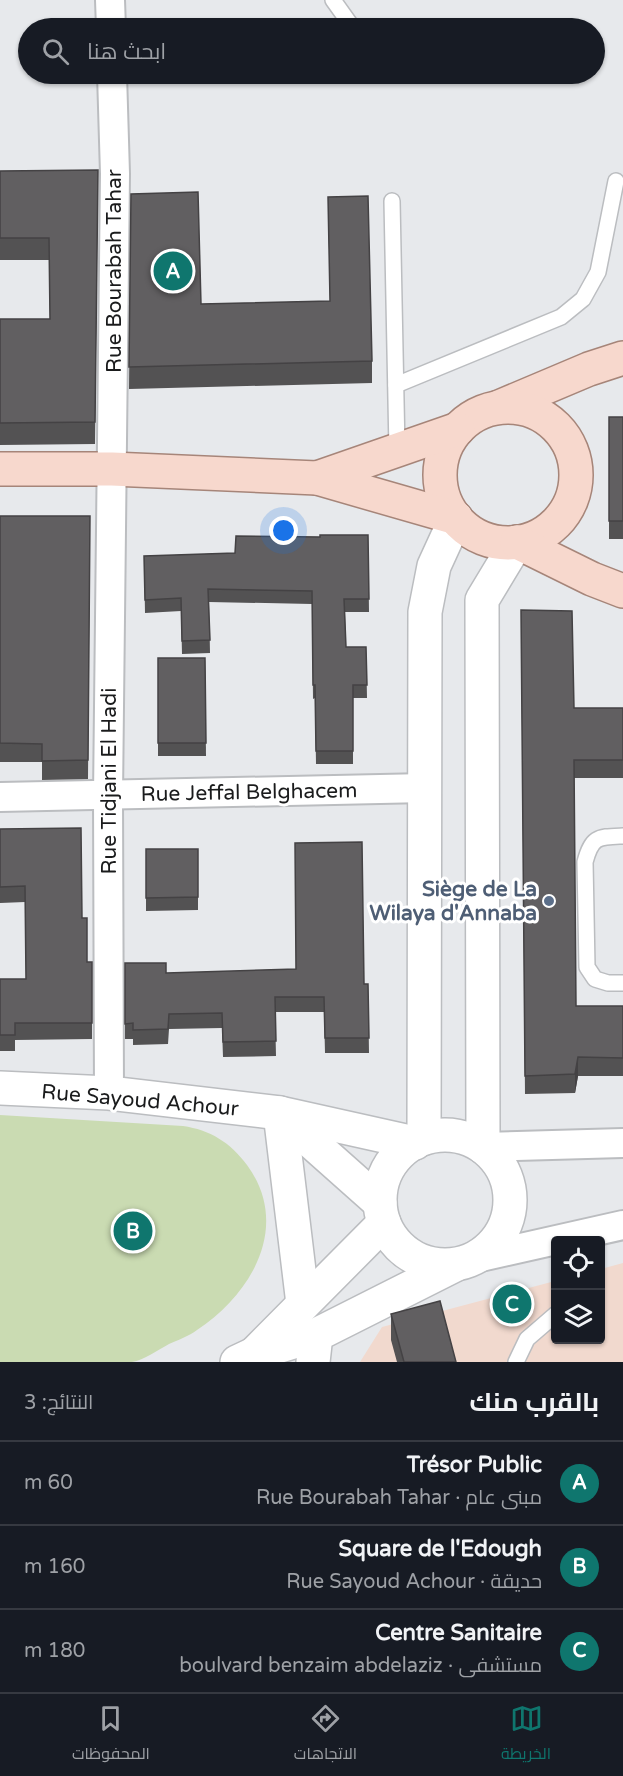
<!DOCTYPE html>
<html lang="ar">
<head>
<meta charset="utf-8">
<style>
	:root { --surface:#171b24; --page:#20242c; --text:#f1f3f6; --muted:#9ea1a6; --line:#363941; --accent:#0f766e }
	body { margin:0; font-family:"Varela Round",Cairo,sans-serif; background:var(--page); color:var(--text); direction:rtl }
	.controls { position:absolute; right:18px; bottom:18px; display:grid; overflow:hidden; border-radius:6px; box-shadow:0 2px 4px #0004 }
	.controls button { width:54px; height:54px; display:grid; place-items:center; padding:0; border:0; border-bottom:2px solid var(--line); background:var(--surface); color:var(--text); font:30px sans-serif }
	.you { position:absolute; left:284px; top:531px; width:21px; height:21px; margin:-15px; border:4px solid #fff; border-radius:50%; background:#1a73e8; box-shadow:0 0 0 9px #1a73e833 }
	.badge { display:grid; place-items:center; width:39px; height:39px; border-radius:50%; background:var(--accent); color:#fff; font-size:20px; font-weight:700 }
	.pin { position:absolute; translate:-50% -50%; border:3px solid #fff; box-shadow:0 2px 6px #0006 }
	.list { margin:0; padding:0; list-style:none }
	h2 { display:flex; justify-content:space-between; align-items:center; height:78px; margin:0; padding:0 24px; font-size:26px }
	h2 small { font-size:20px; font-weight:400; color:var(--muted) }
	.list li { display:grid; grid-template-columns:39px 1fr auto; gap:18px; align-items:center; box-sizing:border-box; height:84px; padding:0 24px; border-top:2px solid var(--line) }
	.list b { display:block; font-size:22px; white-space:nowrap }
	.list p { margin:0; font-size:20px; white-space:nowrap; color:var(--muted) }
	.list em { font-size:20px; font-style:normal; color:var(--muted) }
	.icon { flex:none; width:33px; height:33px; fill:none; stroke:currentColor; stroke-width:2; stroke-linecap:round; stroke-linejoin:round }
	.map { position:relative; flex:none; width:623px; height:1362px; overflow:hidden; direction:ltr }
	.search { position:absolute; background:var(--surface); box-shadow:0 2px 4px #0004; left:18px; right:18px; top:18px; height:66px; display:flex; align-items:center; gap:15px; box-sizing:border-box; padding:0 21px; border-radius:33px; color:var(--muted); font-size:22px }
	.sheet { height:330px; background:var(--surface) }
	nav { display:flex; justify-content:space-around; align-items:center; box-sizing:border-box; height:84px; border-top:2px solid var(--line); background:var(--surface); font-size:16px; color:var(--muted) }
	nav a { display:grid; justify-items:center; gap:3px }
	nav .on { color:var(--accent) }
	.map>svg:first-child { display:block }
	.medical { fill:#f1d9ce }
	.green { fill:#cadbb2 }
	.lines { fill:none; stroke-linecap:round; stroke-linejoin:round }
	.service-casing { stroke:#bbbdc0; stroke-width:18 }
	.minor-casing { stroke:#bbbdc0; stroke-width:32 }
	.tertiary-casing { stroke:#bbbdc0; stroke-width:36 }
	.secondary-casing { stroke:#bbbdc0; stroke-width:36 }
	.primary-casing { stroke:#a68579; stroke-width:36 }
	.service { stroke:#fff; stroke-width:15 }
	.minor { stroke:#fff; stroke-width:28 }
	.tertiary { stroke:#fff; stroke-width:33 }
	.secondary { stroke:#fff; stroke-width:33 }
	.primary { stroke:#f7d8cd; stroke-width:33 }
	.wall { fill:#535253 }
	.shaded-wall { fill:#444244 }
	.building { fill:#615f61; stroke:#444244; stroke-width:1.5 }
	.service-dot { fill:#5c6f8a; stroke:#fff; stroke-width:2 }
	.labels { text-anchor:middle; stroke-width:6; stroke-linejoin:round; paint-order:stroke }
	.street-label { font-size:21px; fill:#1a1b1c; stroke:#fff }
	.service-label { font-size:21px; font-weight:bold; fill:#4e5e75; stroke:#fff; text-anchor:end }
</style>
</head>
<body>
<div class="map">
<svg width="623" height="1362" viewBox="0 0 623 1362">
	<rect width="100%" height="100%" fill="#e7e9ec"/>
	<path class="medical" d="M623 1263V1362H360L382 1327 555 1281 556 1340H600L601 1269Z"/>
	<path class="green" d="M0 1115 183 1126C210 1130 230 1142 247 1165 291 1225 253 1293 197 1330 189 1336 178 1340 169 1344 158 1350 144 1360 132 1362 119 1362 104 1362 91 1362 61 1362 30 1362 0 1362Z"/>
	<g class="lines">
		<defs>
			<g id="service">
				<path d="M333 0 353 28"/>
				<path d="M392 201 397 450"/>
				<path d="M396 385 561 317 583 299 598 272 616 181"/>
				<path d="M623 836C598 837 592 836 585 862L587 967 595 979 608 983H623"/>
				<path d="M516 1362 527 1339 556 1314"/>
			</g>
			<g id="minor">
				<path d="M110 0 111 28"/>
				<path d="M0 797 426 788"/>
				<path d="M109 1093 108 796 115 174 112 74"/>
				<path d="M483 1147 623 1143"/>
				<path d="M476 1258 623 1225"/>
			</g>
			<path id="tertiary" d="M237 1362 254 1354 316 1335"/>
			<g id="secondary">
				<path d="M0 1088 109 1093 280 1113 415 1143"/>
				<path d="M280 1113 303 1304"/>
				<path d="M281 1115 380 1203"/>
				<circle cx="445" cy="1200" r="65"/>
				<path d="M424 1138 425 612 434 566 456 518"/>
				<path d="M483 1147 482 600 517 542"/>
				<path d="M259 1362 254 1354 384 1223"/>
				<path d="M313 1362 316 1335 455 1265"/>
			</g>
			<g id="primary">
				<path d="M499 407 589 369 623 358"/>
				<circle cx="508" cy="475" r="68"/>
				<path d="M0 469H112L317 478"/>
				<path d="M456 518 317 478 458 429"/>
				<path d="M517 542 592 579 623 591"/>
			</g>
		</defs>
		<use href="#service" class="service-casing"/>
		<use href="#minor" class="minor-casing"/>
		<use href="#tertiary" class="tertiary-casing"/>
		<use href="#secondary" class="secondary-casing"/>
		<use href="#primary" class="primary-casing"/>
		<use href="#service" class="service"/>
		<use href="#minor" class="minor"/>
		<use href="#tertiary" class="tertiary"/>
		<use href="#secondary" class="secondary"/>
		<use href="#primary" class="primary"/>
	</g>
	<g class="wall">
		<path d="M98 170 95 444 0 445V319H50L49 260H0V171Z"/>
		<path d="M131 194 201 304 330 301 328 197 372 361V383L129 389Z"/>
		<rect x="609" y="417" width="14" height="122"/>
		<path d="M0 516H90L88 779 42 780V762H0Z"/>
		<path d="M368 535 369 612H345L346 647H366L367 698H353V764H316L315 698 313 699 312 604 209 602 210 653 182 654 181 611 145 613 144 556 235 553 320 537Z"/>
		<path d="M521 610 574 708H623V778H574L576 1006H623V1076H578L575 1093 525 1094Z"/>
		<path d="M158 658H205L206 756H158Z"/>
		<path d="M0 829 82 918 87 962H92V1039L15 1040V1051H0V979H26L25 902 0 903Z"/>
		<path d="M146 849H198V910L146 911Z"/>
		<path d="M125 963 166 973 368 984 369 1053H325L324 1012H275L276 1056 223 1057 222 1028 169 1029 168 1044 133 1045V1039H125Z"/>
		<path d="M391 1314 456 1362H397L391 1340Z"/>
	</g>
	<path class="shaded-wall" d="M578 1057V1076L575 1093V1074Z"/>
	<g class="building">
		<path d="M98 170 95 422 0 423V319H50L49 238H0V171Z"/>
		<path d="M198 192 201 304 330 301 328 197 368 196 372 361 129 367 131 194Z"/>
		<rect x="609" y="417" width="14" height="104"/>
		<path d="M0 516H90L88 760 42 761V744L0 743Z"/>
		<path d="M320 535H368L369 599H344L346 647H366L367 685H353V751H316L315 685H313L312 591 208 589 210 640 182 641 181 598 145 600 144 556 235 553 236 536 320 537Z"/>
		<path d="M521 610 572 611 574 708H623V760H574L576 1006H623V1058L578 1057 575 1074 525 1076Z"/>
		<path d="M158 658H205L206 743H158Z"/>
		<path d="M81 828 82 918H87V962H92V1023H15V1035H0V979H26L25 886 0 887V829Z"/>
		<path d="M362 842 364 984H368L369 1038H325L324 997H275L276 1041 223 1042 222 1013 169 1014 168 1029 133 1030V1023L125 1024V963H166V973L296 969 295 843Z"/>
		<path d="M146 849H198V897L146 898Z"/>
		<path d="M440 1301 456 1362H404L391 1314Z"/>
	</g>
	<circle class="service-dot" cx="549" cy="901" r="6"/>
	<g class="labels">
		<g class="street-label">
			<text transform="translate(114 271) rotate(-90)" y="7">Rue Bourabah Tahar</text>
			<text transform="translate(109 781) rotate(-90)" y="7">Rue Tidjani El Hadi</text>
			<text transform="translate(249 792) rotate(-1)" y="7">Rue Jeffal Belghacem</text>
			<text transform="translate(140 1100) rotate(5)" y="7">Rue Sayoud Achour</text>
		</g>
		<g class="service-label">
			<text x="537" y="896">Siège de La<tspan x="537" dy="24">Wilaya d'Annaba</tspan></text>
		</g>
	</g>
</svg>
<div class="controls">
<button><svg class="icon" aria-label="locate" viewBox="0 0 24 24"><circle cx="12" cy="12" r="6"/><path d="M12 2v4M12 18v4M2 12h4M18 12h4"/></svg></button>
<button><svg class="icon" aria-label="layers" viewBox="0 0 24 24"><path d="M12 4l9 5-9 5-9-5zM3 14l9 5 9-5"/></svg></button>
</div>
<div class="you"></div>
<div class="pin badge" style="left:173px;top:271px">A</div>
<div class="pin badge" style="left:133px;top:1231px">B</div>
<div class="pin badge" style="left:512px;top:1304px">C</div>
<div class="search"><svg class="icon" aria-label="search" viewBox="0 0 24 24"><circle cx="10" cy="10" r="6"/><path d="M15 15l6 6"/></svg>ابحث هنا</div>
</div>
<section class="sheet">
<h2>بالقرب منك<small>النتائج: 3</small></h2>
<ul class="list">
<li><span class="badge">A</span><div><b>Trésor Public</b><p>مبنى عام · Rue Bourabah Tahar</p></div><em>60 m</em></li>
<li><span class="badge">B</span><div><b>Square de l'Edough</b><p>حديقة · Rue Sayoud Achour</p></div><em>160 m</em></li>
<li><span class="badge">C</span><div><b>Centre Sanitaire</b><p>مستشفى · boulvard benzaim abdelaziz</p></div><em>180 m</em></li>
</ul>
</section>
<nav>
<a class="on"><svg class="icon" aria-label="map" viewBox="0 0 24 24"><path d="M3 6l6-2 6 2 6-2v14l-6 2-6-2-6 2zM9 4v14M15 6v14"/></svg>الخريطة</a>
<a><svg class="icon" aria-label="directions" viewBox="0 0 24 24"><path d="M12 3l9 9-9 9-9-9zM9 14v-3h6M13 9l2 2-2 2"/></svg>الاتجاهات</a>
<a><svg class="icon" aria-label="saved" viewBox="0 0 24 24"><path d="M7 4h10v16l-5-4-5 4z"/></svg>المحفوظات</a>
</nav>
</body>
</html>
